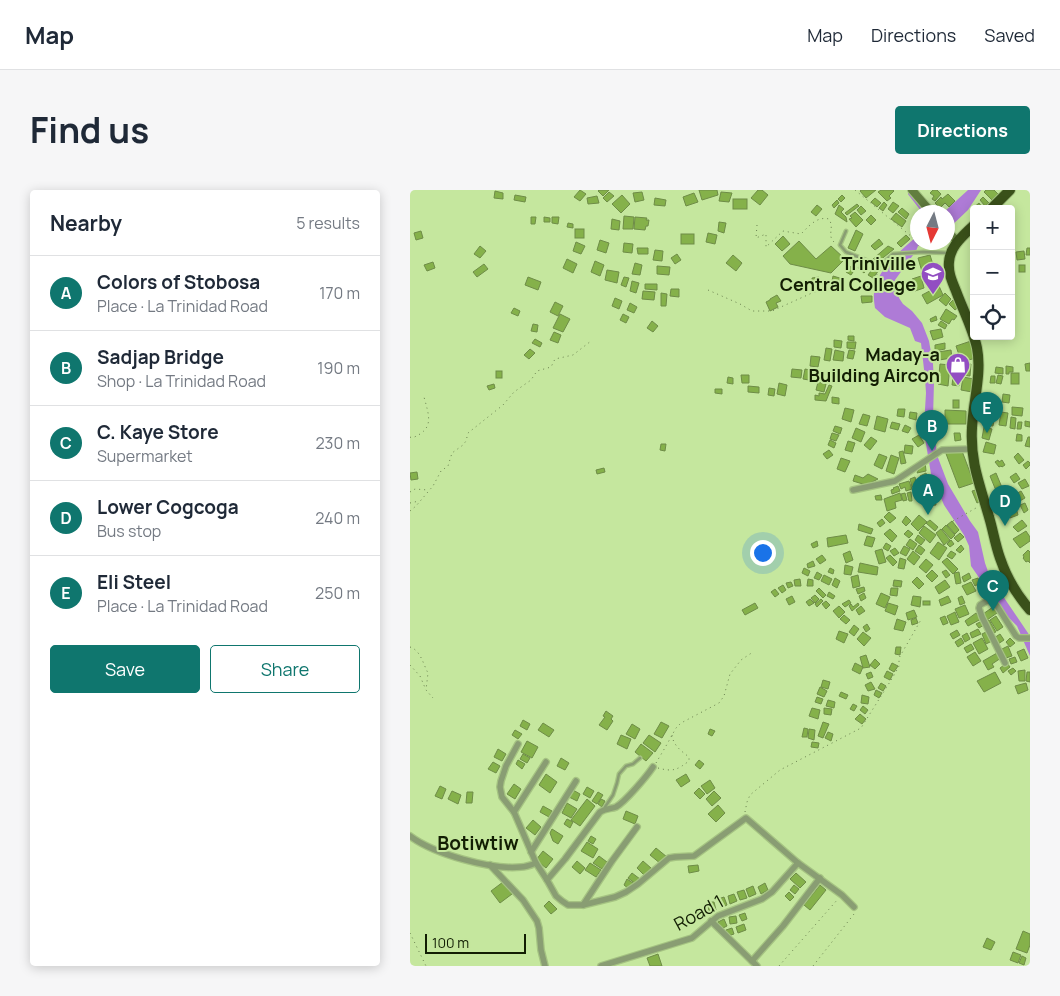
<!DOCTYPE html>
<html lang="en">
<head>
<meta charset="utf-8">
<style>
	:root { --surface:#fff; --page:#f6f6f7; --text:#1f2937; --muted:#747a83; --line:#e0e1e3; --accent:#0f766e }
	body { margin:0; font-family:Manrope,sans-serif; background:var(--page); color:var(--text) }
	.controls { position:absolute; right:15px; top:15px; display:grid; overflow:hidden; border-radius:5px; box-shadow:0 2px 12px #0003 }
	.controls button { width:45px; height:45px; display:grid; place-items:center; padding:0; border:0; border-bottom:1px solid var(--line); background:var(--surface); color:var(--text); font:25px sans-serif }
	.compass { position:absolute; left:500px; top:15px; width:45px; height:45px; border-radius:50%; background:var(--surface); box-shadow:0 2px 12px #0003; rotate:186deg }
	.scale { position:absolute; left:15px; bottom:12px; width:101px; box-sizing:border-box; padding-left:5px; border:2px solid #121e03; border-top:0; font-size:14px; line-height:18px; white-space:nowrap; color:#121e03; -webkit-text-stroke:4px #c5e79e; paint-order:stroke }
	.you { position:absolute; left:352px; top:362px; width:18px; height:18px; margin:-12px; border:4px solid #fff; border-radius:50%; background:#1a73e8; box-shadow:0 0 0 8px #1a73e833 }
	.badge { display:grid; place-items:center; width:32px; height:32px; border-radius:50%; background:var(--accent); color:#fff; font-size:16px; font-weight:700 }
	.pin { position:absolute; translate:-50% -41px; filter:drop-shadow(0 1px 2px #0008) }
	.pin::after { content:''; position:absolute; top:26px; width:18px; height:15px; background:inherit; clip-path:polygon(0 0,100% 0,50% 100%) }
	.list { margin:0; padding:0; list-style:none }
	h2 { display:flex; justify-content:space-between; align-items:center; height:65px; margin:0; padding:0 20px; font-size:21px }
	h2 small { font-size:16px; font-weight:400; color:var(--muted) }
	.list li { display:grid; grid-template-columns:32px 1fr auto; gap:15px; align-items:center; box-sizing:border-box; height:75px; padding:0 20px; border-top:1px solid var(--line) }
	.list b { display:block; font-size:19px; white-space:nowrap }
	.list p { margin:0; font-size:16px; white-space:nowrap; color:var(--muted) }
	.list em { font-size:16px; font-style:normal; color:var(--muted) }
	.actions { display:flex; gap:10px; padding:15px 20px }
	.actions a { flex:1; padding:11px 0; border:1px solid var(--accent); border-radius:5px; text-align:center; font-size:18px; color:var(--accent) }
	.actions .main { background:var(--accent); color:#fff }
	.icon { flex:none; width:28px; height:28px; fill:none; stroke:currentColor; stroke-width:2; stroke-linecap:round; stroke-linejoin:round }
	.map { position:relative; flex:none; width:620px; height:776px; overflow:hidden; border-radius:5px }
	header { display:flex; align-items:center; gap:30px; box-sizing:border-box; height:70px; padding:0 25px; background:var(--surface); border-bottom:1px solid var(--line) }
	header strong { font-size:24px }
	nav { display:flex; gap:28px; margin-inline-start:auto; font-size:18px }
	.intro { display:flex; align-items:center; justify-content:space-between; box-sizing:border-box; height:120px; padding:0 30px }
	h1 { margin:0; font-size:35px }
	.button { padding:12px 22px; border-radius:5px; background:var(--accent); color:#fff; font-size:18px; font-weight:700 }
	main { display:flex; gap:30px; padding:0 30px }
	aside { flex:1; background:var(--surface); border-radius:5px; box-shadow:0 2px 12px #0003 }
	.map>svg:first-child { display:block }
	.water { fill:#ae7bd6 }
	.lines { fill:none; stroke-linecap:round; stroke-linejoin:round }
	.stream { stroke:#ae7bd6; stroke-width:2 }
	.building { fill:#85b14a; stroke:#6e8c47 }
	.lane-casing { stroke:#a5c382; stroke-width:5 }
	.street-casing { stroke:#a5c382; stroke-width:8 }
	.secondary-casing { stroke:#a5c382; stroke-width:10 }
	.highway-casing { stroke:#a5c382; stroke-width:12 }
	.path { stroke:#69804e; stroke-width:1; stroke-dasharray:1 4; stroke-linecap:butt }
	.lane { stroke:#899d73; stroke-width:2.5 }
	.street { stroke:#899d73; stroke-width:5.5 }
	.secondary { stroke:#627e3f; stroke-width:8 }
	.highway { stroke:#3a511a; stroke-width:10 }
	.labels { text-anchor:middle; stroke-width:4; stroke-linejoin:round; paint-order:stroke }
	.poi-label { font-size:18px; font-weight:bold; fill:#121e03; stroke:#c5e79e; text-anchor:end }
	.street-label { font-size:18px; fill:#121e03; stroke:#c5e79e }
	.neighbourhood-label { font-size:19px; font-weight:bold; fill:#121e03; stroke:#c5e79e }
</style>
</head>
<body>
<header>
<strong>Map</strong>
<nav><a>Map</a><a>Directions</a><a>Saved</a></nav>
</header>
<div class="intro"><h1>Find us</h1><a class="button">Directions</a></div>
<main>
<aside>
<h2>Nearby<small>5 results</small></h2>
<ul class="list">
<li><span class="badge">A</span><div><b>Colors of Stobosa</b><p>Place · La Trinidad Road</p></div><em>170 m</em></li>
<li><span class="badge">B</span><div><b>Sadjap Bridge</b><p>Shop · La Trinidad Road</p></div><em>190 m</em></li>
<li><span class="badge">C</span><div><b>C. Kaye Store</b><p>Supermarket</p></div><em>230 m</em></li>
<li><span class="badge">D</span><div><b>Lower Cogcoga</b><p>Bus stop</p></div><em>240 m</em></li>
<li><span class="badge">E</span><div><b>Eli Steel</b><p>Place · La Trinidad Road</p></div><em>250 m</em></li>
</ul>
<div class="actions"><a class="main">Save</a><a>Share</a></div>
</aside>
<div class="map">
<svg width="620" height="776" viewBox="0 0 620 776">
	<rect width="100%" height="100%" fill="#c5e79e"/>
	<g class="water">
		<path d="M558 0H571L558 20 538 39V22H534Z"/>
		<path d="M507 46 508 52 514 53 508 56 506 61 485 90 489 108 493 114 502 121 512 133 519 151 523 174 524 192 523 228 527 265 538 294 560 331 568 342 575 373 580 387 620 446V466L607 436 585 414 575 400 570 389 561 376 559 356 554 345 534 315 521 284 515 248 514 236 516 203 515 188 511 153 505 151 500 138 475 127 465 118C464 111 463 104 465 98 470 76 492 60 507 46Z"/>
	</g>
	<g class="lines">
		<path class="stream" d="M499 2V4L513 22"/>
	</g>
	<g class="building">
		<path d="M170 0 176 4 170 11 164 7Z"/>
		<path d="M189 0H199L193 6 188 1Z"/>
		<path d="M289 0H307L308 5 292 10Z"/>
		<path d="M348 0H352L358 5 350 15 341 8Z"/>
		<path d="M451 0H466L456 8 450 1Z"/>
		<path d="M471 0H483L484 1 479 6 481 8 477 11 468 2Z"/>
		<path d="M523 0H527L531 4 525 11 522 9 524 6 520 3Z"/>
		<path d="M576 0H584L588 4 582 10 574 2Z"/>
		<path d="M85 1 93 3V9L84 8Z"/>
		<path d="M199 2 204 6 197 12 193 8Z"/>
		<path d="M232 2 234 10 225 12 223 3Z"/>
		<path d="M311 2 322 3 319 12 309 11Z"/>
		<path d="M284 3 288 12 276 16 273 7Z"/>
		<path d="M538 4 545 11 539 17 535 13 530 18 525 13 531 7 532 9Z"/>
		<path d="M105 5 116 7 115 12 104 10Z"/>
		<path d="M212 5 220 14 211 23 202 14Z"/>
		<path d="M432 5 435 8 431 12 428 9Z"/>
		<path d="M187 6 189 13 178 14 177 8Z"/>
		<path d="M573 7 579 13 575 16 570 10Z"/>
		<path d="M245 8 256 10 255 16 244 15Z"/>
		<path d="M465 8 471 13 467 17 461 12Z"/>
		<rect x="323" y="9" width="14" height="10"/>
		<path d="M427 10 429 13 424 18 422 15Z"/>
		<path d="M474 12 477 15 473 21 469 18Z"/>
		<path d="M483 12 489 16 483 23 478 19Z"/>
		<path d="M569 13 572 17 570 19H564V22L562 19Z"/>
		<path d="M447 14 449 16 437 25 435 23Z"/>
		<path d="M407 15 412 19 406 26 401 22Z"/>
		<path d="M429 15 434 19 431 22 436 27 437 32 425 24Z"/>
		<path d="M451 16 456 21 451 25 447 20Z"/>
		<path d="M492 18 499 24 496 29 488 22Z"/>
		<path d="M445 22 453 30 446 37 439 29 442 28 440 26Z"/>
		<path d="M486 23 496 31 492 37 481 29Z"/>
		<path d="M461 25 466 30 461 35 456 30Z"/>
		<path d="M214 26 224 27 223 39H213Z"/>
		<path d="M121 27H126L125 34H121Z"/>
		<path d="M134 27 140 28V32H134Z"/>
		<path d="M142 27H149L148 34 142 33Z"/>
		<path d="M225 27 237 28 236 30H239L238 36H236L235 40 224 39Z"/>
		<path d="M202 29 210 31 209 40 201 39Z"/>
		<path d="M309 32 316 33 314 43 308 41Z"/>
		<path d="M158 33 163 34V38L157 37Z"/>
		<rect x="165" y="39" width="9" height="9"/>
		<path d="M446 40 453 44 445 61 438 58Z"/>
		<path d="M11 41 13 48 6 50 4 43Z"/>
		<path d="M298 43 307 45 305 54 296 52Z"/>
		<rect x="271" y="44" width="13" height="10"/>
		<path d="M496 45 500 49 491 57 487 53Z"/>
		<path d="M373 46 380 54 372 61 365 54Z"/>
		<path d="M469 49 473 54 465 60 461 56Z"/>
		<path d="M190 50 199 53 196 63 187 60Z"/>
		<path d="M389 51 406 69 421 56 435 69 421 83 380 74 373 66Z"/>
		<path d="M166 52 175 56 171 64 163 61Z"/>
		<path d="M533 52 534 54 527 58 524 53Z"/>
		<path d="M214 53 223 54 222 63 213 62Z"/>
		<path d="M70 56 76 61 70 68 64 64Z"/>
		<path d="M478 56 484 59 469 71 463 69Z"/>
		<path d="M227 58H238V64H228Z"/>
		<path d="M617 58H620V65H616Z"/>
		<path d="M245 60 253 61 252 71 243 70Z"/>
		<path d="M614 61 615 69 607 70 606 62Z"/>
		<path d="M267 64 271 70 265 74 261 68Z"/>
		<path d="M323 65 332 73 326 81 316 73Z"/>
		<path d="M520 65 525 81 513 85 508 68Z"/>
		<path d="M157 69 167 74 163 83 153 78Z"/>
		<path d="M185 71 194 75 190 86 181 82Z"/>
		<path d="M23 72 25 78 17 81 14 75Z"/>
		<path d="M453 72 459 77 454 83 448 78Z"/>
		<path d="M225 73 232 75 230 85 222 84Z"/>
		<path d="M74 74 78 79 67 87 63 82Z"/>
		<rect x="609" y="75" width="6" height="7"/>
		<path d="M247 76 260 77 259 85 247 84Z"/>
		<path d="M439 76 445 79 441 85 436 82Z"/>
		<path d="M464 77 469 80 463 88 458 85Z"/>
		<path d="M197 80 209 82 207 93 195 90Z"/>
		<path d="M423 86 433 89 431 99 421 96Z"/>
		<path d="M511 86 514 98 505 101 502 89Z"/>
		<path d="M118 87 131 92 128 100 115 95Z"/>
		<path d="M214 87 219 88 216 97 211 95Z"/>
		<path d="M409 87 410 97 403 98 402 88Z"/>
		<path d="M222 91 229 93 226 103 220 101Z"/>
		<path d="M235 94H247V100L235 99Z"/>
		<path d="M529 96 533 105 517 114 512 105Z"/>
		<path d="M261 99H269V107L260 106Z"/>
		<path d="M233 101 245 102 244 110 232 109Z"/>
		<path d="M251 103 257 104 256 116H251Z"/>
		<path d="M535 103 541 109 536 116 529 110Z"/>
		<path d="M367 105 371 111 366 113 368 117 360 121 356 112 360 110V109Z"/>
		<path d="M451 106H462V112L452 113Z"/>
		<path d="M205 108 212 111 209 119 202 116Z"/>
		<path d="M544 109 550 116 545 120 539 114Z"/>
		<path d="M145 112 153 116 148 126 140 122Z"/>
		<path d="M220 113 227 117 224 123 217 120Z"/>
		<path d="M104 118 110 121 108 126 101 123Z"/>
		<path d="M536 119 547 126 544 130 542 129 539 134 530 129Z"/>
		<path d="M150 124 160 129 153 142 143 138Z"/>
		<path d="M213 124 219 127 216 133 210 130Z"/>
		<path d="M526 126 527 130 521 132 520 129Z"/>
		<path d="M242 131 248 136 243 142 237 138Z"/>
		<path d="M531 131 537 135 535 139 528 135Z"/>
		<path d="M123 134 128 135 127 142 121 141Z"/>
		<path d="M531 139 533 147 523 150 520 141Z"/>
		<path d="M144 142 151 145 148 153 140 150Z"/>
		<path d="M438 146H444V151L438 150Z"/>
		<path d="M125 149 132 153 130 157 122 153Z"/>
		<path d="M424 150 432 151 431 158 424 157Z"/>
		<path d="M561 151 566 168 555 171 553 164 549 165 546 156Z"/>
		<path d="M437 152H446L445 159 437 158Z"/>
		<path d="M535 153V159L525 161V155Z"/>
		<path d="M416 158 422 159 420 171 414 170Z"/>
		<path d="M120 159 125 163 119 169 114 165Z"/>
		<path d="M425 160 434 162 433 171 423 170Z"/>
		<path d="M439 160 445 161 443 169 437 168Z"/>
		<path d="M541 160 542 168 529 170 528 162Z"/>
		<path d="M401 166 410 167 408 177 400 176Z"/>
		<path d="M544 173 561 174 560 186 543 184Z"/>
		<path d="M620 173V181H616L615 174Z"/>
		<path d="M530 174 540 175 538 196 528 194Z"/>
		<path d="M596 176 603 177V182H599V184H596Z"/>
		<path d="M586 177 593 178V184L585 183Z"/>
		<path d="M382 179 392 180 391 188 381 187Z"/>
		<path d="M395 179 400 180 399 190 393 189Z"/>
		<path d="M401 180 409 181V189H401Z"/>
		<rect x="86" y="181" width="6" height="7"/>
		<rect x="601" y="183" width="8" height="11"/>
		<path d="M331 185H339V193H332Z"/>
		<path d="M588 185 593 186 591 194 586 193Z"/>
		<path d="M581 186H585V193H580Z"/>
		<path d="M318 187 323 188V194L317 193Z"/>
		<path d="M543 187 550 188 549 196 542 195Z"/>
		<path d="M553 187 564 189 562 202 551 200Z"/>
		<path d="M408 192 416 194 414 202 406 200Z"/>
		<path d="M369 193 377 195 375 206 367 204Z"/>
		<path d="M84 194 85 198 79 200 77 196Z"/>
		<path d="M419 195 422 196 416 211 405 210V205L409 206V203L415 204Z"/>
		<path d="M338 196 349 197V203L338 202Z"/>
		<path d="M359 198 365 199 364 206 358 205Z"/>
		<path d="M305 199H312V204L305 203Z"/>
		<path d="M593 204 600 205 599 213 592 212Z"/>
		<path d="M422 207 429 208V214L422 213Z"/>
		<rect x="543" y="210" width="6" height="8"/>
		<path d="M580 210 588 211 586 223 578 222Z"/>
		<path d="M602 217 613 218 612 226 602 225Z"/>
		<path d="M435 218 444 220 441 232 432 229Z"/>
		<path d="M488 219H495L494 227 487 226Z"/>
		<path d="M535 220 556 221V234H535Z"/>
		<path d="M500 222 507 223 506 230 499 228Z"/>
		<path d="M591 222 598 223 596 236 589 235Z"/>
		<path d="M453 224 460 226 457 236 449 234Z"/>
		<path d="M577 224 585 225 583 236 575 235Z"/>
		<path d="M467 226 478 229 475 242 464 239Z"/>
		<path d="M601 227 606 228 605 239 600 238Z"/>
		<path d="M615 231 620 232V237L615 236Z"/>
		<path d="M482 232 490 234 488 240 480 238Z"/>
		<path d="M608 232H612L611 239H607Z"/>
		<path d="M495 235 501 238 498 243 492 241Z"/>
		<path d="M425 236 432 238 430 244 423 241Z"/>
		<path d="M574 237 582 239 579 250 572 248Z"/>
		<path d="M446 238 455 242 451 252 442 248Z"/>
		<path d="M422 243 429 245 426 251 420 249Z"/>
		<path d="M544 243H550L551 250 545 251Z"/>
		<path d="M607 244 612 245V251H606Z"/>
		<path d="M509 245 514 253 508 257 502 249Z"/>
		<path d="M461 247 467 251 460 260 454 255Z"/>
		<path d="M618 247H620V257L615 256Z"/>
		<path d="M420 250 426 253 424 258 418 255Z"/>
		<path d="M438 251 445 253 442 262 435 260Z"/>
		<path d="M576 252 586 255 584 264 573 262Z"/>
		<path d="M251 254H256L255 261 250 260Z"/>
		<path d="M495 255 503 256 502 264 494 263Z"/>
		<path d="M419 260 423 265 417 269 413 264Z"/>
		<path d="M493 261 496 273 491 274 489 262Z"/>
		<path d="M535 261H552L564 293 549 298Z"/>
		<path d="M608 263 614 270 609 274 604 267Z"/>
		<path d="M469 264 477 267 472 279 464 275Z"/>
		<path d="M481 265 489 268 484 284 476 281Z"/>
		<path d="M431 268 440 271 435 282 427 279Z"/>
		<path d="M588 270 589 272 592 270 595 275 592 277 591 276 589 277 585 272Z"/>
		<path d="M515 271 516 281 507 283 510 277Z"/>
		<path d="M618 271 620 273V275L616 279 613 275Z"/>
		<path d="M194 278 195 282 187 284 186 280Z"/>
		<path d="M7 282 8 289 1 290 0 283Z"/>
		<path d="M516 283 518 289 512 291 510 286Z"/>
		<path d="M586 283 593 300 587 303 580 286Z"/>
		<path d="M606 283 610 289 604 293 600 287Z"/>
		<path d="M458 284 468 289 456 295 443 291 445 285 453 288Z"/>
		<path d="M505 287 507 296 502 297 500 289Z"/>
		<path d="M615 289 619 296 612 299 608 293Z"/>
		<path d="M519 290 521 295 514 298 512 293Z"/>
		<path d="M499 291 502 299 496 301 495 297 491 299 489 294Z"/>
		<path d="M488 296 490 301 482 304 481 300 484 299 483 298Z"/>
		<path d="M523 296 524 300 516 304 514 299Z"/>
		<path d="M566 300 571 311 567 313 562 301Z"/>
		<path d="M611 301 615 308 608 312 604 305Z"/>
		<path d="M501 302 502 311H499L497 303Z"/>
		<path d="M524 302 526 307 518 310 517 305Z"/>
		<path d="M597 302 601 313 596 315 592 303Z"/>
		<path d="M490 303 492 310 485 312 486 318 477 321 474 309Z"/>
		<path d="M495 303 497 310 493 311 491 304Z"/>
		<path d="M471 305 472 310H466L465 306Z"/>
		<path d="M525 310 526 315 517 316V311Z"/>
		<path d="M615 313 618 320 614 323 610 315Z"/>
		<path d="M605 314 608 325 600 328 596 317Z"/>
		<path d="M479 322 486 328 480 333 474 327Z"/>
		<path d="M509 325 517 332 508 341 501 334Z"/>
		<path d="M496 326 501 331 496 336 492 332Z"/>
		<path d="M472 329 475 333 470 337 467 333Z"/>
		<path d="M520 330 528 337 525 341 516 333Z"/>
		<path d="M612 330 617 336 608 342 603 337Z"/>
		<path d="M542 331 549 340 545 344 537 335Z"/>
		<path d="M449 334 463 339 461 344 448 340Z"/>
		<path d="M536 335 545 345 541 349 532 339Z"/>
		<path d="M514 336 526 345 520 353 509 343Z"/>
		<path d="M480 339 487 346 482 352 474 344Z"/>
		<path d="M531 339 540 350 534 355 526 343Z"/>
		<path d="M498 340 503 344 499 348 494 344Z"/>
		<path d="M616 341 620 347V351L610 358 603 349Z"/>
		<path d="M550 343 554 347 548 352 544 348Z"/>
		<path d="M436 345 438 353 418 357 417 348Z"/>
		<path d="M508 345 515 350 511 355 505 350Z"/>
		<path d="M457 346 465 348 462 357 454 355Z"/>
		<path d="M500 349 507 354 503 360 496 355Z"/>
		<path d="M541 350 544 354 540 357 537 354Z"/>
		<path d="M407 351 408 356 403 358 401 354Z"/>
		<path d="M528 352 537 358 529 370 520 363Z"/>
		<path d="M476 353 481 356 478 361 473 358Z"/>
		<path d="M509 355 515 360 511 365 505 361Z"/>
		<path d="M551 355 554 359 550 363 546 360Z"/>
		<path d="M494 356 500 359 496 366 490 363Z"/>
		<path d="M485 358 489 363 484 366 480 361Z"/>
		<path d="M472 359 476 372 469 374 465 361Z"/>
		<path d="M618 360 620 362V373L618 371 616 372 613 368 614 367 613 365Z"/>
		<path d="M440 361 443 370 436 373 433 364Z"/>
		<path d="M503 361 510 367 504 375 497 369Z"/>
		<path d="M541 361 546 364 542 369 537 366Z"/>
		<path d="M412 365 416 370 410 374 406 369Z"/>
		<path d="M480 365 487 372 483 376 476 368Z"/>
		<path d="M490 368 496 370 494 379 488 378Z"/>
		<path d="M537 368 548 379 543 384 532 372Z"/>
		<path d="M516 369 523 375 516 383 509 377Z"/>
		<path d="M403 371 405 376 398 378 397 374Z"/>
		<path d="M450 373 468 377 467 385 448 382Z"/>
		<path d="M435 375 443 377 441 385 434 384Z"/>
		<path d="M394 378 400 381 398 386 392 383Z"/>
		<path d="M420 378 424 380 423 384 418 382Z"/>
		<path d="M522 380 528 386 522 392 516 386Z"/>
		<path d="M536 380 540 385 536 388 532 382Z"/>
		<path d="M407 382 412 385 409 390 404 388Z"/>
		<path d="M549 382 551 393 546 394 544 383Z"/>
		<path d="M559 383 561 388 554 392 552 387Z"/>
		<path d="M414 385 422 389 419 395 411 391Z"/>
		<path d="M448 385 450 396 443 398 441 387Z"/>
		<path d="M507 387 514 394 509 399 502 392Z"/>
		<path d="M425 388 430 391 427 398 422 395Z"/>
		<path d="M568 388 570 393 565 396 562 390Z"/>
		<path d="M390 389 391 396H385L384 390Z"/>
		<path d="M398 389 403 390V396H397Z"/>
		<path d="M484 390 492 391 491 397 483 396Z"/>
		<path d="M535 390 540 397 529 404 525 397Z"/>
		<path d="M381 392 383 396 378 398 376 393Z"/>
		<path d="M561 392 566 401 557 405 552 396Z"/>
		<path d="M373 395 376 400 372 403 368 398Z"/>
		<path d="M454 397 455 401 448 404 446 399Z"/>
		<path d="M409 398 416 405 413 408 406 401Z"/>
		<path d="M481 398H488L487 406 480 405Z"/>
		<path d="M365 399 369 404 365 407 361 402Z"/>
		<path d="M419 402 425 406 423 409 417 406Z"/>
		<path d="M454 403 456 408 451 411 449 406Z"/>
		<path d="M471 403 480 407 475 418 466 414Z"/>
		<path d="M405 405 409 409 405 413 401 408Z"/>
		<path d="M382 406 385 412 379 415 376 409Z"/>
		<path d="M503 406 511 407 510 417 501 415Z"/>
		<path d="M538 406 541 412 531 416 529 410Z"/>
		<path d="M552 406 555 413 550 415 548 408Z"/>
		<path d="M400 409 404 413 399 416 396 412Z"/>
		<path d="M411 409 413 411 407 417 405 414Z"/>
		<path d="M439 410 441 413 435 417 432 414Z"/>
		<path d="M416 411 420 415 416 419 412 414Z"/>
		<rect x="513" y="411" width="7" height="4"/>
		<path d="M345 413 348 418 335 425 332 420Z"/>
		<path d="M448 413 449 415 442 421 439 416 441 414 443 417Z"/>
		<path d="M478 413 488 416 485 425 475 421Z"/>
		<path d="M555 415 559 424 549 428 545 419Z"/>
		<path d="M429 416 435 422 429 428 423 421Z"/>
		<path d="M451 416 455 421 449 425 446 420Z"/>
		<path d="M583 417 587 423 577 430 573 424Z"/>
		<path d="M504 420 507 427 498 430 496 423Z"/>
		<path d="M545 422 549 432 541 435 537 426Z"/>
		<path d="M566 423 571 429 558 436 555 431Z"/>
		<path d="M434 425 440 430 436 434 430 429Z"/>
		<path d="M535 426 538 433 533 435 530 428Z"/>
		<path d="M586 426 593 437 587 441 580 430Z"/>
		<path d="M506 428 508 433 502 435 501 430Z"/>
		<path d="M487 429 496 432 493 441 484 439Z"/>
		<path d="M579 430 586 442 582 443 576 432Z"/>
		<path d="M572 431 574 435 569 438 566 434Z"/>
		<path d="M457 434 460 439 456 442 453 437Z"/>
		<path d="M444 435 449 439 444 446 439 442Z"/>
		<path d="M568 439 571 444 562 448 560 443Z"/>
		<path d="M547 440 550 445 543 449 540 444Z"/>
		<path d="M429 441 438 444 434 453 426 449Z"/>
		<path d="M578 441 582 451 576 454 572 444Z"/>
		<path d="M453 442 461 448 454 456 447 449Z"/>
		<path d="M557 443 560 449 555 452 552 446Z"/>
		<path d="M590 444 594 450 588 454 584 448Z"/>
		<path d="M551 448 554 453 548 457 545 452Z"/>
		<path d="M572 448 578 459 569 464 563 453Z"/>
		<path d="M600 448 605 453 600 457 596 452Z"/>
		<path d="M561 454 564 459 557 463 554 458Z"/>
		<path d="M598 456 602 466 596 468 592 459Z"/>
		<path d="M486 457H491L490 465 485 464Z"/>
		<path d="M614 459 618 468 611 471 607 462Z"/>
		<path d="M565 462 571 471 563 476 557 467Z"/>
		<path d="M587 463 591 468 582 474 584 477 578 480 573 471Z"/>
		<path d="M456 465 460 477 453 478 450 467Z"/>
		<path d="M605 467 607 472 601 474 599 469Z"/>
		<path d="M465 469 470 474 465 479 460 475Z"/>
		<path d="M445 473 453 477 450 484 442 480Z"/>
		<path d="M482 473 488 476 484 482 479 479Z"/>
		<path d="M597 473 600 477 593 483 590 478Z"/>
		<path d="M603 478 606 481 601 485 598 481Z"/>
		<path d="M615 480V491H609L608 481Z"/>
		<path d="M477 481 483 484 480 490 474 487Z"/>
		<path d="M461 482 463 487 458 489 456 484Z"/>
		<path d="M585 482 591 493 574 502 567 491Z"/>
		<path d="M617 482H620V492L616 491Z"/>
		<path d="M413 490 420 492 418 499 411 497Z"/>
		<path d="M461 492 465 499 458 501 455 495Z"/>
		<path d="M471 493 476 496 473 501 468 498Z"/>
		<path d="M616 493 618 500 608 504 605 496Z"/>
		<path d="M410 497 417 501 414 507 407 504Z"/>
		<path d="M466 500 472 503 469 508 464 505Z"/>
		<path d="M431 502 438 505 436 509 429 506Z"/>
		<path d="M452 505 459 507 458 514 451 513Z"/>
		<path d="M407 507 413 509 411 514 405 512Z"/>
		<path d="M418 510 425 512 424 518 416 516Z"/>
		<path d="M443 514 447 516 444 521 440 519Z"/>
		<path d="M453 516 458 520 455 524 450 520Z"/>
		<path d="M402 518 410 520 408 529 399 526Z"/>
		<path d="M414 518 422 519 421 525 414 524Z"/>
		<path d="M196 521 203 526 201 529 203 531 197 540 189 535 195 527 193 526Z"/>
		<path d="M450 524 456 529 452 534 445 529Z"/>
		<path d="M113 530 120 534 117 540 110 536Z"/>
		<path d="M251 532 259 536 252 548 244 544Z"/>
		<path d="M413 532 419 534 413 548 408 546Z"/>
		<path d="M133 533 144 540 139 547 128 540Z"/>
		<path d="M222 534 230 539 225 549 216 544Z"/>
		<path d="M394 538 398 539 397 547H392Z"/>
		<path d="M300 539 305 541 302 546 298 544Z"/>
		<path d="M399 539 405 540 404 550 398 548Z"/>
		<path d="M105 540 112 544 108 549 102 545Z"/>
		<path d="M418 542 423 544 421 551 415 548Z"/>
		<path d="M211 545 221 549 217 559 207 554Z"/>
		<path d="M239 545 251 553 245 562 233 553Z"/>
		<path d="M117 551 128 557 122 568 111 562Z"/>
		<path d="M402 552 409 553 408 558 401 557Z"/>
		<path d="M231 554 243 563 236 571 225 562Z"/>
		<path d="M88 559 96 564 92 571 84 567Z"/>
		<path d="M113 564 120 568 117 573 110 569Z"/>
		<path d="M151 568 159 573 155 580 147 576Z"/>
		<path d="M108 570 115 574 112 579 106 574Z"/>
		<path d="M289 570 294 574 290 579 285 575Z"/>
		<path d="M83 572 90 576 86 583 78 579Z"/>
		<path d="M136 584 147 592 140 603 129 595Z"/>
		<path d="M276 584 280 591 271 597 266 590Z"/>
		<path d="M300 590 305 598 297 604 291 596Z"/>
		<path d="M104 594 111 599 105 609 97 604Z"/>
		<path d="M30 596 36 599 32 609 25 606Z"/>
		<path d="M177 597 184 601 180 608 173 604Z"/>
		<path d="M289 598 295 604 290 609 284 603Z"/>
		<path d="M163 600 170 604 167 611 159 607Z"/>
		<path d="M42 601 51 605 48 614 38 609Z"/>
		<path d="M304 601 311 608 302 616 296 609Z"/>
		<path d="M57 602H63L62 613H56Z"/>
		<path d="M188 602 193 605 187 614 182 611Z"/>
		<path d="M177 609 185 616 170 636 161 630Z"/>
		<path d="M191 609 195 611 192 617 188 614Z"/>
		<path d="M157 613 167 619 161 628 152 623Z"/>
		<path d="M308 615 315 623 306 632 298 624Z"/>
		<path d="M133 616 142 621 139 627 130 622Z"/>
		<path d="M216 621 228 626 225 634 213 629Z"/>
		<path d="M157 629 163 632 160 638 154 634Z"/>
		<path d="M123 630 131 637 125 645 116 638Z"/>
		<path d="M142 639 153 646 148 654 143 651 140 643Z"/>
		<path d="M181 646 186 649 183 654 178 651Z"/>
		<path d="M177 652 188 659 183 668 171 661Z"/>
		<path d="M246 658 257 667 251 674 240 665Z"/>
		<path d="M133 661 143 669 136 678 126 670Z"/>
		<path d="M189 666 197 672 192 679 183 673Z"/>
		<path d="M167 671 175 678 170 684 162 677Z"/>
		<path d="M233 671 241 678 234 685 227 678Z"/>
		<path d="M180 673 191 680 186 687 175 680Z"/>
		<path d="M288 675 289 681 279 683 278 676Z"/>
		<path d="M222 683 230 689 226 694 218 688Z"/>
		<path d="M386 683 396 692 390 698 380 689Z"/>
		<path d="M217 689 223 693 219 699 214 695Z"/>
		<path d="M93 692 102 704 90 713 81 701Z"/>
		<path d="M355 693 358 700 351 704 348 697Z"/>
		<path d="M384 695 389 699 385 704 380 700Z"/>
		<path d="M410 695 416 700 400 720 394 715Z"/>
		<path d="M343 696 346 704 339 707 336 699Z"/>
		<path d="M334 700 337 708 330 710 327 702Z"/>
		<path d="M379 702 384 707 380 711 375 706Z"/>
		<path d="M324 704 327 711 320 714 318 706Z"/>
		<path d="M314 707 317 715 311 718 308 709Z"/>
		<path d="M139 711 147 719 141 724 134 716Z"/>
		<path d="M297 712H304L306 720 299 721Z"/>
		<path d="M335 723 337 729 332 731 329 725Z"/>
		<path d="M326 726 327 733 320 734 319 727Z"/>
		<path d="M314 729 317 736 311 739 308 732Z"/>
		<path d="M334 734 336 740 328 743 326 737Z"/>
		<path d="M322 738 324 744 318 746 316 740Z"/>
		<path d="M613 741 620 744V755L617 763 606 759Z"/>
		<path d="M577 748 585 752 581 760 573 757Z"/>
		<path d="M603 762 611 765 608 773 600 770Z"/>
		<path d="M248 764 252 776H240L237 768Z"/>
		<path d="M612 766 616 768 614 775 609 773Z"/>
	</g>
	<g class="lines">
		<defs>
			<g id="lane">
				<path d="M436 41 430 55 436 62 466 74 471 75 483 64 513 62 539 63"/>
				<path d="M195 617 203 605 207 593 209 584 216 576 223 574 230 568"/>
			</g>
			<g id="street">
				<path d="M443 300 485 291 532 260 561 259"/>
				<path d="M595 473 572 427 569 418 570 415 577 411 583 412 587 416 606 446 609 448H620"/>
				<path d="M108 554 96 576 91 591 90 597 92 607 104 622 126 673 137 690 146 706 152 711 158 715H173L205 707 216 702 228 694 259 668 265 667 284 666 336 628 388 673 432 705 444 717"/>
				<path d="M104 622 136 572"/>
				<path d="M0 646C24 664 81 680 111 677 116 677 121 675 126 673"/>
				<path d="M121 662 166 591"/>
				<path d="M80 675 113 710 127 731 129 738 131 760 135 776"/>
				<path d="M137 690 155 669 190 622C196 618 201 619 206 617 215 612 237 586 243 577"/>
				<path d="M173 715 202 671 227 637"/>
				<path d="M301 731 347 776"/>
				<path d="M342 771 373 736 410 688"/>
				<path d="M191 776 282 748 308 726 352 709 362 702 388 673"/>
			</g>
			<g id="secondary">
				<path d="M502 0 521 22"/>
				<path d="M538 43 548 51"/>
			</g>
			<g id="highway">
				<path d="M581 19 600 0"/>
				<path d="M564 35C553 46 540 56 539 72 538 83 542 91 546 101 553 120 563 139 567 158 572 183 563 213 562 238 560 272 570 295 579 327 583 340 585 354 590 368 596 386 607 405 620 420"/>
			</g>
		</defs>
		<use href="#lane" class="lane-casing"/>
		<use href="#street" class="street-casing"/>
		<use href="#secondary" class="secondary-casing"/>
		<use href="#highway" class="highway-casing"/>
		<g class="path">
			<path d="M445 0 502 47 508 42"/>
			<path d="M347 35 346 48 356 44V57L373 41 391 44C399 36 407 26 419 29 425 39 416 45 425 53"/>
			<path d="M502 47 510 57"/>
			<path d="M298 100 330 114 342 121H362L402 103 418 99H456L471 79"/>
			<path d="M0 247 2 248C25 239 19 226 14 207"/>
			<path d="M0 302 5 299 18 300"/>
			<path d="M0 313 9 311"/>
			<path d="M0 321 6 316 23 296 31 281 38 276 42 263 53 255 56 251 58 243 93 215 104 202 121 190 127 181 141 177 145 169 163 165 181 151"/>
			<path d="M543 331 566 318"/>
			<path d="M0 457C10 460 13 473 17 481L18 483 16 500"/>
			<path d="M0 475 10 486 16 500 23 508"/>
			<path d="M246 573 256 556 266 538 271 533 309 513 314 506 320 484 331 470 343 462"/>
			<path d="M248 578C263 582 267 580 279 571V567C271 561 263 555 262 545"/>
			<path d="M335 622 337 612 340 605 370 580 451 538 483 487 489 476V468L512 428"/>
			<path d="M0 743 16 776"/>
			<path d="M369 776 428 709"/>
			<path d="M403 776 444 724"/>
		</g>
		<use href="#lane" class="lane"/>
		<use href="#street" class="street"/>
		<use href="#secondary" class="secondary"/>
		<use href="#highway" class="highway"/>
	</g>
	<defs>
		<symbol id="university-pin" viewBox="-11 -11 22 30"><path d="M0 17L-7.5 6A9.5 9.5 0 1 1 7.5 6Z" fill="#924ec2" stroke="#c5e79e"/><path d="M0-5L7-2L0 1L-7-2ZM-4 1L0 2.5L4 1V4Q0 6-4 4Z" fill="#fff"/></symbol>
		<symbol id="shop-pin" viewBox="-11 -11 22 30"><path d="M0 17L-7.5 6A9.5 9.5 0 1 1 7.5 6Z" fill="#924ec2" stroke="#c5e79e"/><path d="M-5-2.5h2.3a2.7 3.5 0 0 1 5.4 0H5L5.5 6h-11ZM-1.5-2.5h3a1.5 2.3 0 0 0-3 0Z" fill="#fff"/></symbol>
	</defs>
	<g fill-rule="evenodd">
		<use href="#university-pin" x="509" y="70" width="28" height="38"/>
		<use href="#shop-pin" x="534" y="161" width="28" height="38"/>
	</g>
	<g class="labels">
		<g class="poi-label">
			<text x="506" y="80">Triniville<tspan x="506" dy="21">Central College</tspan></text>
			<text x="530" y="171">Maday-a<tspan x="530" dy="21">Building Aircon</tspan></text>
		</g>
		<g class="street-label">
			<text transform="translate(289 723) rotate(-29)" y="6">Road 1</text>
		</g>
		<g class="neighbourhood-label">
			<text x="68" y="660">Botiwtiw</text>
		</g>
	</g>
</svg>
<div class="controls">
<button>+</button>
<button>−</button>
<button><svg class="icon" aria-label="locate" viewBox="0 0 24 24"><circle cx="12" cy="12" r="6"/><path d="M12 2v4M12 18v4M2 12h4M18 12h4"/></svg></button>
</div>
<svg class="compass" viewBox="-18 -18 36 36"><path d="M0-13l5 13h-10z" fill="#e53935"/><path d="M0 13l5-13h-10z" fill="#747a83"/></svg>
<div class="scale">100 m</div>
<div class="you"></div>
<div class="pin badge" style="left:518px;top:325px">A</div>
<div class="pin badge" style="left:522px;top:261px">B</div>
<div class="pin badge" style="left:583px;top:421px">C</div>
<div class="pin badge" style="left:595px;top:336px">D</div>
<div class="pin badge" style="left:577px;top:243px">E</div>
</div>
</main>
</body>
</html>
